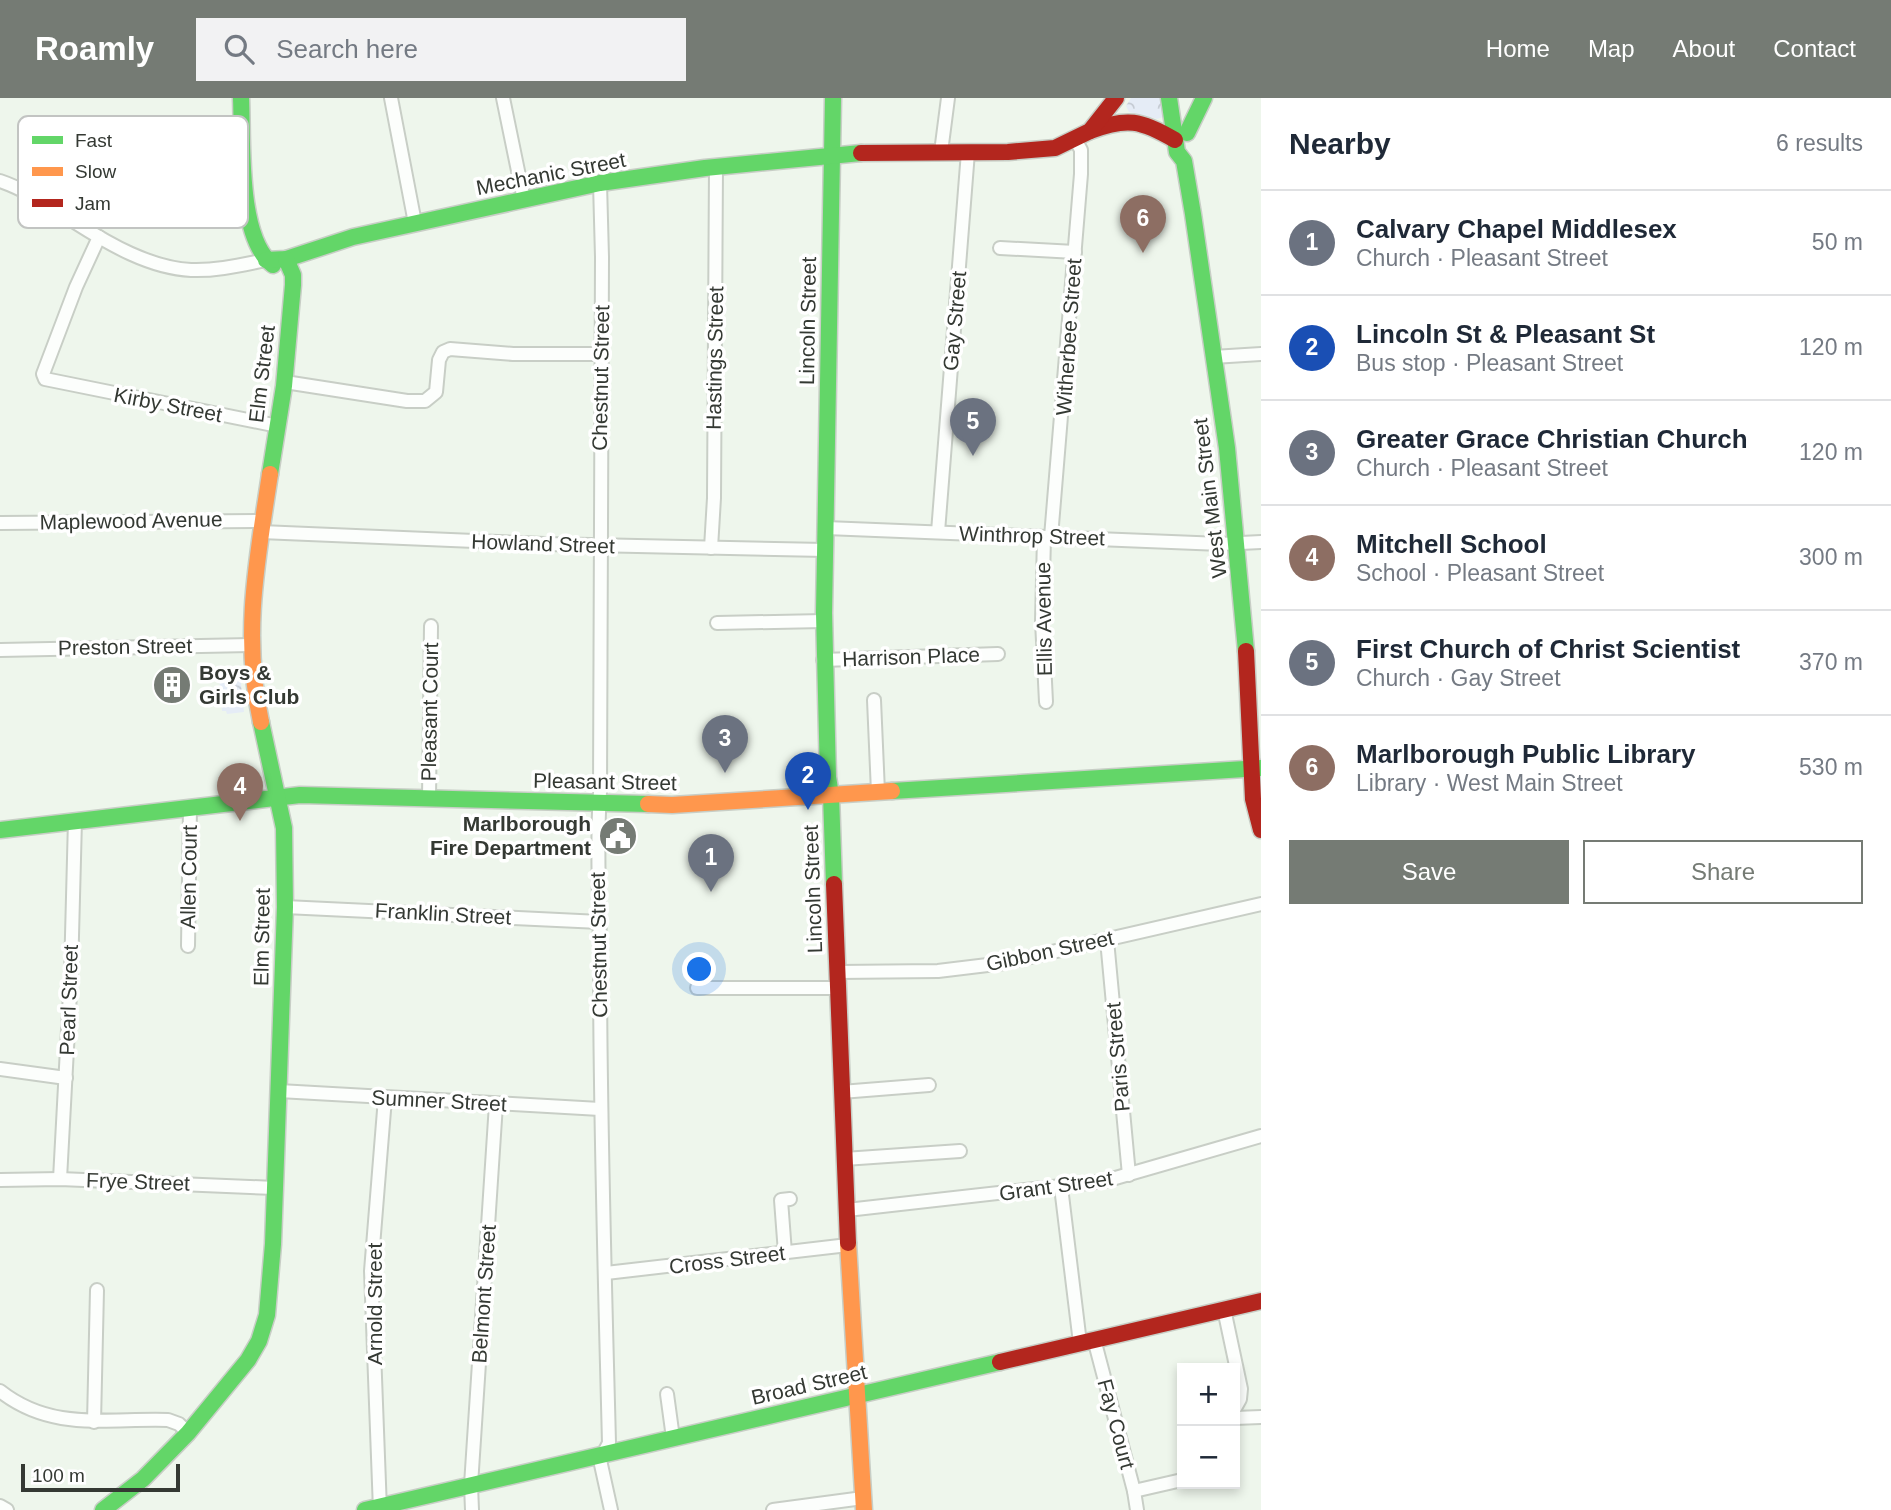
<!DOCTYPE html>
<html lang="en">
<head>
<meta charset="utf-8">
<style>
	:root { --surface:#fff; --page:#f2f2f3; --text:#1f2937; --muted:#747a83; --line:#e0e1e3; --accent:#757b74 }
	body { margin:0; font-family:Arial,sans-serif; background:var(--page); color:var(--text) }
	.controls { position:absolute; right:21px; bottom:21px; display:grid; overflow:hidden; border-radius:0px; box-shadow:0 4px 10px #0003 }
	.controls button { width:63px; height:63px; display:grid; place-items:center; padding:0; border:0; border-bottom:2px solid var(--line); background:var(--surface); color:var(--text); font:35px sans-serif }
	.scale { position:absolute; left:21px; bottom:18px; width:159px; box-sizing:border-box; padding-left:7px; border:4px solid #343933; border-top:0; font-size:19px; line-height:24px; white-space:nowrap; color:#343933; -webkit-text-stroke:5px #fff; paint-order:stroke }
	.you { position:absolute; left:700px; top:872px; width:24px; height:24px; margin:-18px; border:5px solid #fff; border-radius:50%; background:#1a73e8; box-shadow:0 0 0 10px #1a73e833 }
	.badge { display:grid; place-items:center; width:46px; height:46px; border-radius:50%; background:var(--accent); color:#fff; font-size:23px; font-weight:700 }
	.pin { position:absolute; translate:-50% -58px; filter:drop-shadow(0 2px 4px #0008) }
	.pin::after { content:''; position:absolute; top:37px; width:24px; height:21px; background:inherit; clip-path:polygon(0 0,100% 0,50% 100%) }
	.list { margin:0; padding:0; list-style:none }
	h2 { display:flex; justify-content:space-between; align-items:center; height:91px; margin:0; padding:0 28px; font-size:30px }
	h2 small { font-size:23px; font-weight:400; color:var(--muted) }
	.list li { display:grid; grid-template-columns:46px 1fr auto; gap:21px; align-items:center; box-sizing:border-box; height:105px; padding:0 28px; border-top:2px solid var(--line) }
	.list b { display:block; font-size:26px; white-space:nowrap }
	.list p { margin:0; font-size:23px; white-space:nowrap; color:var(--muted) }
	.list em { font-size:23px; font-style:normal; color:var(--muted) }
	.actions { display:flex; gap:14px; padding:21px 28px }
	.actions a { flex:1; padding:16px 0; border:2px solid var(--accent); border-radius:0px; text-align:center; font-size:24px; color:var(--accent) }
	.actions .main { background:var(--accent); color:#fff }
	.icon { flex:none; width:38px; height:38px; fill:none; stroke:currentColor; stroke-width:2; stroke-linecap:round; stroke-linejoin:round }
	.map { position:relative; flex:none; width:1261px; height:1412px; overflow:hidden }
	header { display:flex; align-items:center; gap:42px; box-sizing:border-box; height:98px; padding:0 35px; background:var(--accent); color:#fff }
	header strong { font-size:33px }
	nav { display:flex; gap:38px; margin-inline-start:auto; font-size:24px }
	.search { width:490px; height:63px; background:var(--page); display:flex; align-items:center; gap:18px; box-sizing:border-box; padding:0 24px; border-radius:0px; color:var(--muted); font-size:26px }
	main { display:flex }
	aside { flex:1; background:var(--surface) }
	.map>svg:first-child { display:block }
	.park { fill:url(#park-crowns) }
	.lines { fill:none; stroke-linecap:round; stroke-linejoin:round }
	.street-casing { stroke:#c8cec6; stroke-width:16 }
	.fast-casing { stroke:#c8cec6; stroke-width:19 }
	.slow-casing { stroke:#c8cec6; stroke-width:19 }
	.jam-casing { stroke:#c8cec6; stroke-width:19 }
	.street { stroke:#fcfefc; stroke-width:12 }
	.fast { stroke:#63d668; stroke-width:16 }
	.slow { stroke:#ff974d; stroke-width:16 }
	.jam { stroke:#b3261e; stroke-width:16 }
	.labels { text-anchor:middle; stroke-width:7; stroke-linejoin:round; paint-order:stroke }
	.street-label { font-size:21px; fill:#343933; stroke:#fff }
	.poi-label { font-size:21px; font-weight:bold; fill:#343933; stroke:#fff; text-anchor:start }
	.key { fill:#fff; stroke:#c2c4c2; stroke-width:2 }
	.key-label { font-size:19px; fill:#343933 }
</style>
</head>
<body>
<header>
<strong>Roamly</strong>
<div class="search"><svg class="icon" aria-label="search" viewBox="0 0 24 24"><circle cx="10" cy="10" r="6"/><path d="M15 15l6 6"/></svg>Search here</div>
<nav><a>Home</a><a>Map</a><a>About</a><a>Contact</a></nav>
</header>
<main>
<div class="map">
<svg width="1261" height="1412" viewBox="0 0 1261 1412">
	<defs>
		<pattern id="park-crowns" width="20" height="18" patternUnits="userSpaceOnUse" patternTransform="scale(1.75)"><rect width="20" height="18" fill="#e5ecf6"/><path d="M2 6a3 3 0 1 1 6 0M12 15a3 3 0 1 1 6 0" fill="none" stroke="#c5cbd3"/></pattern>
	</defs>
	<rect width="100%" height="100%" fill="#eef6ec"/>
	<g class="park">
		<path d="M1131 0H1161L1163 19 1157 21 1129 14 1126 8Z"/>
		<path d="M240 576 244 614 227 616 226 613H222L219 578Z"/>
	</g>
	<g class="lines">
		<defs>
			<g id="street">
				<path d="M391 0 415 125"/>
				<path d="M503 0 524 102"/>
				<path d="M941 54 948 0"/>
				<path d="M0 83C27 92 52 110 76 125 109 146 150 170 191 172 216 173 241 167 266 162"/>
				<path d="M600 85 602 159 600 694C596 750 600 807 600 864 600 1024 605 1185 609 1345L600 1362 611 1412"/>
				<path d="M99 139 76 189 43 276 45 281 278 328"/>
				<path d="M1000 150 1075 154"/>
				<path d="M1213 259 1261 256"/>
				<path d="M285 284 407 303H425L436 294 439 262 443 254 450 251 513 256H601"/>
				<path d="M0 425 262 423"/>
				<path d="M826 430 1221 446 1261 444"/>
				<path d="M261 434 545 446 825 452"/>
				<path d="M938 434 968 54"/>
				<path d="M1044 439 1042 523 1046 604"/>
				<path d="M1051 439 1081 76V52L1075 41"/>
				<path d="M711 450 714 400 716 69"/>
				<path d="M717 525 824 523"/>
				<path d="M0 552 251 547"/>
				<path d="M823 562 998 556"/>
				<path d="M874 602 878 694"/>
				<path d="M429 701 431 528"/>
				<path d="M285 809 600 824"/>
				<path d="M1107 842 1129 1077"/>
				<path d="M188 848 190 710"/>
				<path d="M837 874 938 873 1004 865 1261 806"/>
				<path d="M697 890H837"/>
				<path d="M0 971 66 980"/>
				<path d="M279 993 600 1011"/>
				<path d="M841 994 929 987"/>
				<path d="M844 1061 960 1053"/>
				<path d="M60 1081 71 876 75 722"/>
				<path d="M0 1082 60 1081 275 1090"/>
				<path d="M1061 1089 1080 1245"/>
				<path d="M847 1112 1105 1083 1261 1038"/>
				<path d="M785 1155 781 1102 790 1101"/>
				<path d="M606 1175 848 1147"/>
				<path d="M1224 1211 1241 1291 1240 1301 1235 1310"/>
				<path d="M1094 1241 1134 1393 1137 1412"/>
				<path d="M0 1293C52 1334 107 1320 168 1322L179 1326 188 1335"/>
				<path d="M667 1296 673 1340"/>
				<path d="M1235 1320 1261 1319"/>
				<path d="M94 1324 97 1192"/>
				<path d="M1134 1393 1182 1382"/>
				<path d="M0 1408 7 1412"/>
				<path d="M380 1412 371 1173 385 1000"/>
				<path d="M472 1412 471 1387 496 1006"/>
				<path d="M773 1412 863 1400"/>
			</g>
			<g id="fast">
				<path d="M241 0C243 42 237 140 273 167"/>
				<path d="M833 0 824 515 828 679 831 697 834 786"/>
				<path d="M1169 0 1177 54 1184 63 1193 116 1227 350 1246 553"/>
				<path d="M1187 35 1204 0"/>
				<path d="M266 162 286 161 353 139 600 85 705 70 861 55"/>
				<path d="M270 376 284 288 293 187V177L286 161"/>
				<path d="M892 693 1261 670"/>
				<path d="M0 732 300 697 648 706"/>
				<path d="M103 1412 143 1381 188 1335 248 1262 259 1243 267 1217 273 1146 285 809 284 730 261 624"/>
				<path d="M365 1412 1000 1264"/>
			</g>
			<g id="slow">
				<path d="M261 624C242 537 257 462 270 376"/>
				<path d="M648 706 672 707 892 693"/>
				<path d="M848 1145 864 1412"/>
			</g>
			<g id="jam">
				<path d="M1090 33C1127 19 1141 22 1175 42"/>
				<path d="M861 55 1008 54 1055 50 1090 33 1116 0"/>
				<path d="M1246 553 1253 701 1261 732"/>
				<path d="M834 786 848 1145"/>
				<path d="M1000 1264 1261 1203"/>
			</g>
		</defs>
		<use href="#street" class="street-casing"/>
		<use href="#fast" class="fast-casing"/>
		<use href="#slow" class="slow-casing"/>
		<use href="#jam" class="jam-casing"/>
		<use href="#street" class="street"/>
		<use href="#fast" class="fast"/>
		<use href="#slow" class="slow"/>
		<use href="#jam" class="jam"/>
	</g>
	<defs>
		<symbol id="building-disc" viewBox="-11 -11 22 22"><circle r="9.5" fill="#757b74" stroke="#fff"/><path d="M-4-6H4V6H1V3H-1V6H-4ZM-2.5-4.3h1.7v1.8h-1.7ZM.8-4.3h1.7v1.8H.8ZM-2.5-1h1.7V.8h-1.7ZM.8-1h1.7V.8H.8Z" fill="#fff"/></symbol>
		<symbol id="civic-disc" viewBox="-11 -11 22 22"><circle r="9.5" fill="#757b74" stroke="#fff"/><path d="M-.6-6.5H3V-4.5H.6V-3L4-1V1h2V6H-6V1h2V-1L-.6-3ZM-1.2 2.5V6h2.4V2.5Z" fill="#fff"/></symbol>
	</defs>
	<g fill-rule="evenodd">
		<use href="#building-disc" x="150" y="565" width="44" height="44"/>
		<use href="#civic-disc" x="596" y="716" width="44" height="44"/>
	</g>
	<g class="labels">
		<g class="street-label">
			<text transform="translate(551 76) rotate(-11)" y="7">Mechanic Street</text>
			<text transform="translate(808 223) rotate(-89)" y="7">Lincoln Street</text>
			<text transform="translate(955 223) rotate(-85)" y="7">Gay Street</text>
			<text transform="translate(1069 239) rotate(-86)" y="7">Witherbee Street</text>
			<text transform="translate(715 260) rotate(-89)" y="7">Hastings Street</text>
			<text transform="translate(262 276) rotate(-83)" y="7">Elm Street</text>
			<text transform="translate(601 280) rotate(-89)" y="7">Chestnut Street</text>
			<text transform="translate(168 307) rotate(11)" y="7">Kirby Street</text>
			<text transform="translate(1210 400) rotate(-97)" y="7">West Main Street</text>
			<text transform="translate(131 423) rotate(-1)" y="7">Maplewood Avenue</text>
			<text transform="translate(1032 438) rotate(2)" y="7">Winthrop Street</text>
			<text transform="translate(543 446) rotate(2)" y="7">Howland Street</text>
			<text transform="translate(1044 521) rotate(-91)" y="7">Ellis Avenue</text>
			<text transform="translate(125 549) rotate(-1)" y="7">Preston Street</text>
			<text transform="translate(911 559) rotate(-2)" y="7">Harrison Place</text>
			<text transform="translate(430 614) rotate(-89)" y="7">Pleasant Court</text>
			<text transform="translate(605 684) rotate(1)" y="7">Pleasant Street</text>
			<text transform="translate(189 779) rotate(-89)" y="7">Allen Court</text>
			<text transform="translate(813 791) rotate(-92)" y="7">Lincoln Street</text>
			<text transform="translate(443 816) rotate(3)" y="7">Franklin Street</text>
			<text transform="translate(262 839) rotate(-89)" y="7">Elm Street</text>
			<text transform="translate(599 847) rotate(-91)" y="7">Chestnut Street</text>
			<text transform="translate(1050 853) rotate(-12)" y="7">Gibbon Street</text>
			<text transform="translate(69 902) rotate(-88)" y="7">Pearl Street</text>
			<text transform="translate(1118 959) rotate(-95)" y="7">Paris Street</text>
			<text transform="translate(439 1003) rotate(3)" y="7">Sumner Street</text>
			<text transform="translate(138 1084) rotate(2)" y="7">Frye Street</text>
			<text transform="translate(1056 1088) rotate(-8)" y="7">Grant Street</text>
			<text transform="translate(727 1162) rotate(-7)" y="7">Cross Street</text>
			<text transform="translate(484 1196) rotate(-86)" y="7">Belmont Street</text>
			<text transform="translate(375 1206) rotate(-90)" y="7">Arnold Street</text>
			<text transform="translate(809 1287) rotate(-13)" y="7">Broad Street</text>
			<text transform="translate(1116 1326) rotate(75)" y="7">Fay Court</text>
		</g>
		<g class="poi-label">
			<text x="199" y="582">Boys &amp;<tspan x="199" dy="24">Girls Club</tspan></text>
			<text x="591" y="733" text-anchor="end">Marlborough<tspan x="591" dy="24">Fire Department</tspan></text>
		</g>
	</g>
	<rect x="18" y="18" width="230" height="112" rx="10" class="key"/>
	<rect x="32" y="38" width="31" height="8" fill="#63d668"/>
	<rect x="32" y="69" width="31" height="9" fill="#ff974d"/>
	<rect x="32" y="101" width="31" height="8" fill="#b3261e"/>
	<g class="key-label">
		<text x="75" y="49">Fast</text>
		<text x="75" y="80">Slow</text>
		<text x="75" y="112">Jam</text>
	</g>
</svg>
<div class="controls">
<button>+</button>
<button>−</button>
</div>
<div class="scale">100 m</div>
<div class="you"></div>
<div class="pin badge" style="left:711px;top:794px;background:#6b7280">1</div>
<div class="pin badge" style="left:808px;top:712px;background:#1a4fb4">2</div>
<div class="pin badge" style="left:725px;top:675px;background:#6b7280">3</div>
<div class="pin badge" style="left:240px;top:723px;background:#8d6e63">4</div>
<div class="pin badge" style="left:973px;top:358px;background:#6b7280">5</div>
<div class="pin badge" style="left:1143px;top:155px;background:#8d6e63">6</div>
</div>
<aside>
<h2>Nearby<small>6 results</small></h2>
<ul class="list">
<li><span class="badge" style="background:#6b7280">1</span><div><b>Calvary Chapel Middlesex</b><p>Church · Pleasant Street</p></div><em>50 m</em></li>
<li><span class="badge" style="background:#1a4fb4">2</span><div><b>Lincoln St &amp; Pleasant St</b><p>Bus stop · Pleasant Street</p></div><em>120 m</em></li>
<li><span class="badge" style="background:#6b7280">3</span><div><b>Greater Grace Christian Church</b><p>Church · Pleasant Street</p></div><em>120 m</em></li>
<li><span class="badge" style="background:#8d6e63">4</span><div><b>Mitchell School</b><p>School · Pleasant Street</p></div><em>300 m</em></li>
<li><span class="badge" style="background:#6b7280">5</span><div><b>First Church of Christ Scientist</b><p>Church · Gay Street</p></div><em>370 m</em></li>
<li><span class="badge" style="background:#8d6e63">6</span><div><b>Marlborough Public Library</b><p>Library · West Main Street</p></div><em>530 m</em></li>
</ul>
<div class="actions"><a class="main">Save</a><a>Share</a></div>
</aside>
</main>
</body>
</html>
